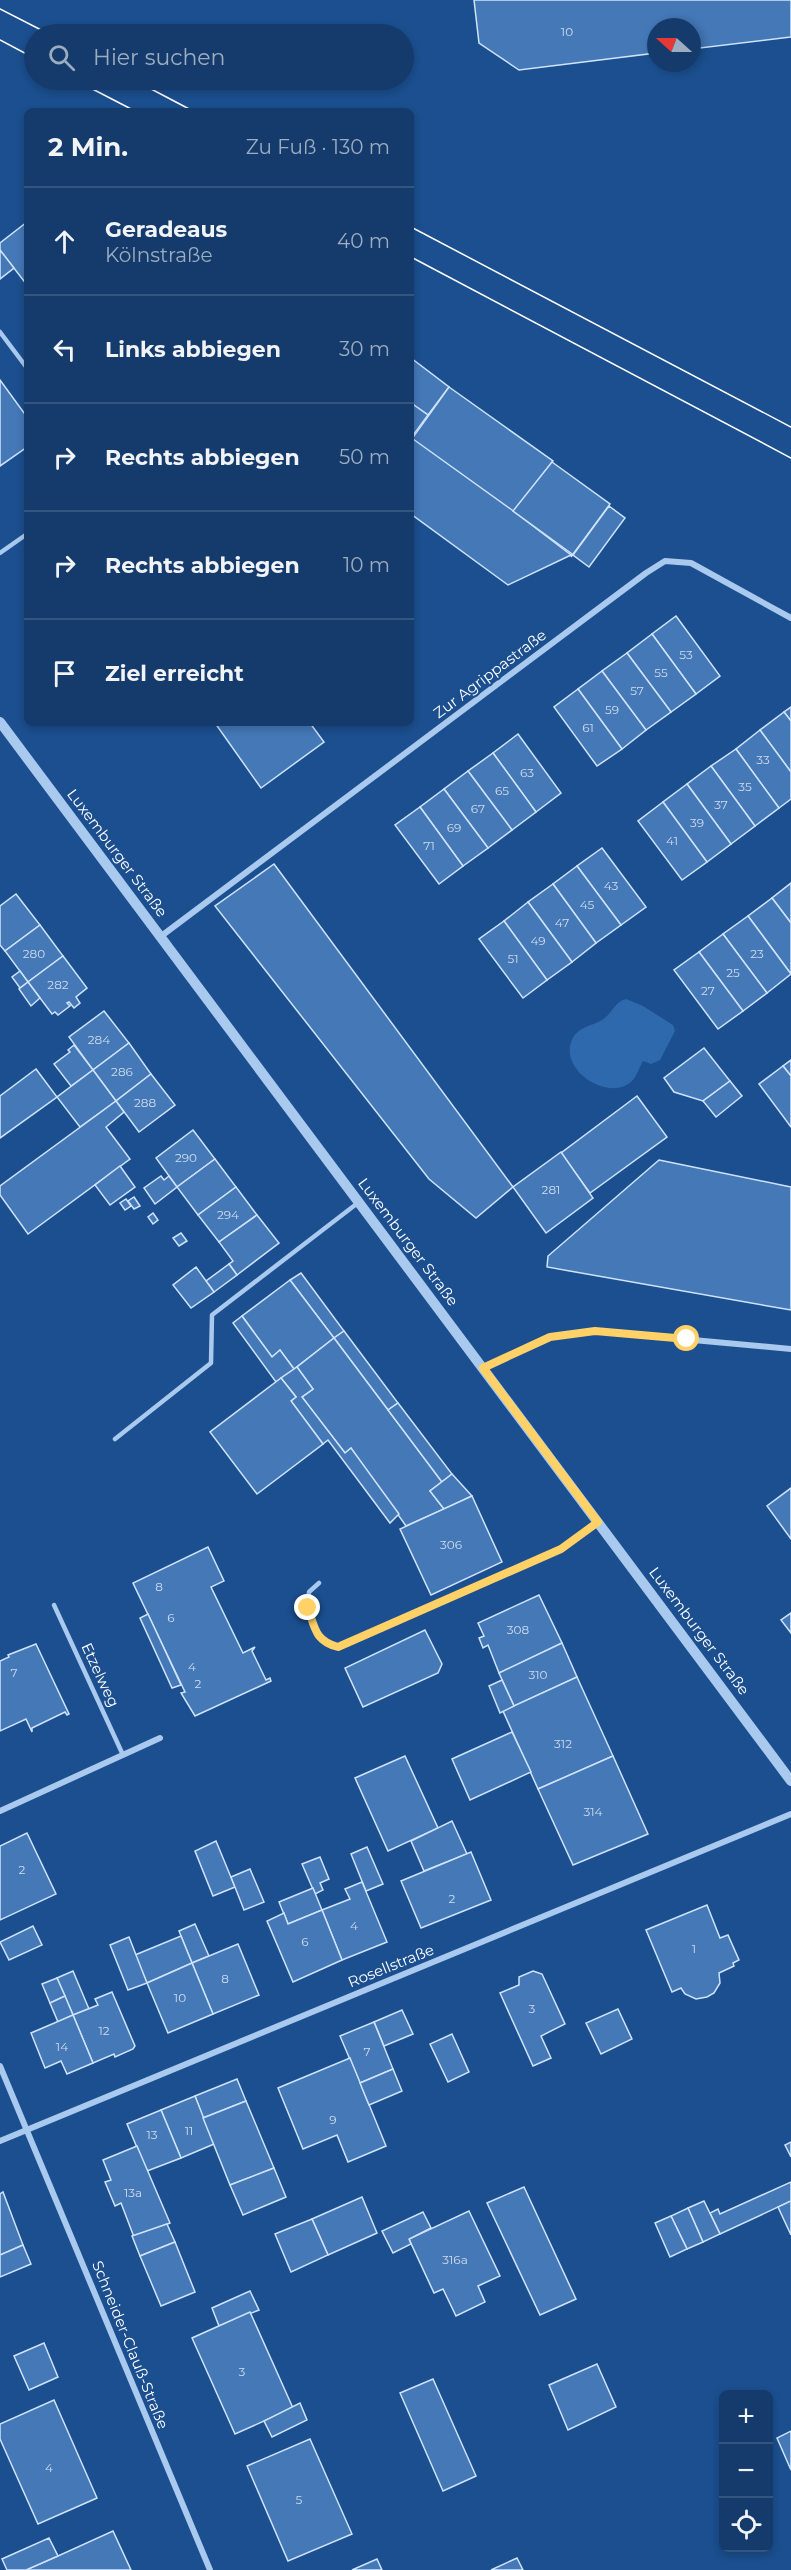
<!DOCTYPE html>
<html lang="de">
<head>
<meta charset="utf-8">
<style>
	:root { --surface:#143b6b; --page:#1d4271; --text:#f1f3f6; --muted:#9dadc1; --line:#33557e }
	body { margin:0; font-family:Montserrat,sans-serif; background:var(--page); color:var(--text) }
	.controls { position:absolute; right:18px; bottom:18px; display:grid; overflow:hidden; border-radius:9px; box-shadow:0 3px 9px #0003 }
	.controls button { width:54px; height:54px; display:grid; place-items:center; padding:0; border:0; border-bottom:2px solid var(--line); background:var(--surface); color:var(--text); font:30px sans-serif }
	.compass { position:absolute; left:647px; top:18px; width:54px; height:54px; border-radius:50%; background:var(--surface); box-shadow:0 3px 9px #0003; rotate:291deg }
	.stop { position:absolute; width:18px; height:18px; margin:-14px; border:4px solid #ffd166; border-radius:50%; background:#fff }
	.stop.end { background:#ffd166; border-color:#fff; box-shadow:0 2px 6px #0008 }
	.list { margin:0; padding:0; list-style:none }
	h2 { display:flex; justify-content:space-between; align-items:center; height:78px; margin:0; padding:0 24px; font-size:26px }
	h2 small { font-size:20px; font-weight:400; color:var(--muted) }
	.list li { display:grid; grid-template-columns:39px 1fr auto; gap:18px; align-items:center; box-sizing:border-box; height:108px; padding:0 24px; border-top:2px solid var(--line) }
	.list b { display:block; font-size:22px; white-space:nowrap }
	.list p { margin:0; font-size:20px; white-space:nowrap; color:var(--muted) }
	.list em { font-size:20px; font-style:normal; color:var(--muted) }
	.icon { flex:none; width:33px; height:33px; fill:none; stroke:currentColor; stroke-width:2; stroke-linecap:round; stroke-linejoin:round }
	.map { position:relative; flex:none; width:791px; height:2570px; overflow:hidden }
	.search { position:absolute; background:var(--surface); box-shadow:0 3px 9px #0003; left:24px; top:24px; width:390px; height:66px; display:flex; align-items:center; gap:15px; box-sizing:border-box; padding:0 21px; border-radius:33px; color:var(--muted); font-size:22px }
	.panel { position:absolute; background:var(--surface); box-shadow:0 3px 9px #0003; left:24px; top:108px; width:390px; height:618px; border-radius:9px }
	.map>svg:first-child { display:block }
	.green { fill:#2e69ad }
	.building { fill:#4478b7; stroke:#cfe3fa; stroke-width:1.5 }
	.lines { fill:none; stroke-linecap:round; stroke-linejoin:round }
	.service { stroke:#a9c9ee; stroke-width:4.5 }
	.minor { stroke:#a9c9ee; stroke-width:6 }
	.tertiary { stroke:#a9c9ee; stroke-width:10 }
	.tram { stroke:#fff; stroke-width:1.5 }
	.route { stroke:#ffd166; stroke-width:8 }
	.labels { text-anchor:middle; stroke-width:4.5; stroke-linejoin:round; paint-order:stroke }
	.number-label { font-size:12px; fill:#d0dded }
	.street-label { font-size:15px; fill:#fff; stroke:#1b4f8f }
</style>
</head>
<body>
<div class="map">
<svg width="791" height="2570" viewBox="0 0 791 2570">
	<rect width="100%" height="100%" fill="#1b4f8f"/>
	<path class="green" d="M626 999 643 1006 673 1025 675 1031 660 1060 651 1064 643 1061C639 1068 637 1076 632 1081 608 1104 554 1067 574 1036 581 1026 592 1026 602 1020 612 1014 614 1002 626 999Z"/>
	<g class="building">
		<path d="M474 0H791V37L692 49V27H656V53L519 70 479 43Z"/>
		<path d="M27 222V285L0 250V243Z"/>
		<path d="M0 250 14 268 0 279Z"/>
		<path d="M411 358 449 387 428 415 411 403Z"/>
		<path d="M0 380 27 417V447L0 466Z"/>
		<path d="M449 387 553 461 513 513 411 440Z"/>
		<path d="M411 403 428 415 411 438Z"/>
		<path d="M413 439 512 510 571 555 508 585 411 514V442Z"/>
		<path d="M552 462 610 504 571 557 572 554 513 511Z"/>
		<path d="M609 506 625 518 589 567 573 555Z"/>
		<path d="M676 616 720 676 696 694 652 634Z"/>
		<path d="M652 634 696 694 671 712 627 653Z"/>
		<path d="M627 653 671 712 646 730 602 671Z"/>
		<path d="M602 671 646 730 622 749 578 689Z"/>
		<path d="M578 689 622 749 597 766 554 707Z"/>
		<path d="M791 707V721L784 712Z"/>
		<path d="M784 712 791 721V772L760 730Z"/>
		<path d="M215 723H310L324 742 261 788Z"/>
		<path d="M760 730 791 772V799L779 808 736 749Z"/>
		<path d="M518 734 561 793 536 812 493 753Z"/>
		<path d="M736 749 779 808 755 826 711 766Z"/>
		<path d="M493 753 536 812 512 830 468 771Z"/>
		<path d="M711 766 755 826 731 844 687 784Z"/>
		<path d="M468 771 512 830 488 848 444 789Z"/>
		<path d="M687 784 731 844 707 862 663 802Z"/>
		<path d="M444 789 488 848 463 866 420 807Z"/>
		<path d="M663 802 707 862 682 880 638 821Z"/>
		<path d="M420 807 463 866 439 884 395 825Z"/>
		<path d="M602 848 646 907 621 925 577 866Z"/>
		<path d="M274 864 513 1187 476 1218 429 1179 215 906Z"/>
		<path d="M577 866 621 925 596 943 553 884Z"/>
		<path d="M791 883V923L772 898Z"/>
		<path d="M553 884 596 943 572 962 528 902Z"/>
		<path d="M16 894 40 925 5 951 0 945V906Z"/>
		<path d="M772 898 791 923V974L748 916Z"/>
		<path d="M528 902 572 962 547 980 504 921Z"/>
		<path d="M748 916 791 974 767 993 723 934Z"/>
		<path d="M504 921 547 980 523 998 479 939Z"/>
		<path d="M40 925 63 956 28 982 5 951Z"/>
		<path d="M723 934 767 993 743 1011 699 952Z"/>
		<path d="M699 952 743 1011 718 1029 674 970Z"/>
		<path d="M63 956 87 988 76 997 80 1003 74 1008 69 1002 67 1003 70 1006 58 1015 55 1012 52 1014 28 982Z"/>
		<path d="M20 971 28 982 20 988 12 977Z"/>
		<path d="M28 982 40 998 31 1006 19 989Z"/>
		<path d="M104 1011 129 1043 93 1070 69 1037Z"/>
		<path d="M129 1043 151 1074 116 1101 93 1070Z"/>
		<path d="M74 1045 93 1070 71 1086 54 1064 70 1052 68 1050Z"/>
		<path d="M704 1048 730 1081 703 1101 674 1092 664 1078Z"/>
		<path d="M791 1060V1076L783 1066Z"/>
		<path d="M783 1066 791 1076V1127L759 1084Z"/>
		<path d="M36 1069 57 1097 0 1138V1096Z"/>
		<path d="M93 1070 116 1101 80 1127 57 1097Z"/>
		<path d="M151 1074 175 1105 139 1132 116 1101Z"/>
		<path d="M730 1081 742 1096 716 1117 703 1101Z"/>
		<path d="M637 1096 667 1137 590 1193 561 1153Z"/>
		<path d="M116 1101 124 1112 106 1127 130 1159 28 1234 0 1195V1186Z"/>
		<path d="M193 1130 215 1159 177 1187 156 1158Z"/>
		<path d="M561 1152 593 1198 546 1233 513 1187Z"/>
		<path d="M215 1159 236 1187 198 1215 177 1187Z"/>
		<path d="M659 1160 791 1187V1310L547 1267 548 1256Z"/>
		<path d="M120 1166 135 1187 110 1205 95 1185Z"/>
		<path d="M161 1176 164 1180 169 1176 177 1187 155 1204 144 1188Z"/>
		<path d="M236 1187 257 1215 219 1242 198 1215Z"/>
		<path d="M134 1197 140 1206 134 1209 128 1201Z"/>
		<path d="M126 1199 131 1206 125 1210 120 1203Z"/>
		<path d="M153 1213 158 1220 153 1224 148 1217Z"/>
		<path d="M257 1215 279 1243 237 1275 229 1264 233 1261 219 1242Z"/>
		<path d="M181 1233 187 1241 179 1246 173 1238Z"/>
		<path d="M229 1264 237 1275 214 1292 206 1281Z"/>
		<path d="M196 1267 214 1292 191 1308 173 1285Z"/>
		<path d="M301 1273 344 1331 334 1338 290 1280Z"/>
		<path d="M290 1280 334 1338 294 1369 280 1350 272 1357 242 1316Z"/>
		<path d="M242 1316 272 1357 280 1350 294 1369 276 1382 233 1323Z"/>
		<path d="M344 1331 398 1403 388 1410 334 1338Z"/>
		<path d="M334 1338 442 1482 430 1491 444 1509 406 1526 351 1448 345 1453 302 1397 313 1389 297 1367Z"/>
		<path d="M297 1367 313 1389 302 1397 345 1453 351 1448 399 1514 390 1523 328 1440 323 1444 291 1401 296 1397 281 1378Z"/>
		<path d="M281 1378 296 1397 291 1401 323 1444 257 1494 210 1432Z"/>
		<path d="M398 1403 452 1474 442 1482 388 1410Z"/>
		<path d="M452 1474 472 1496 444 1509 430 1491Z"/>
		<path d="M791 1488V1539L767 1506Z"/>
		<path d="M472 1496 502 1562 431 1595 400 1529Z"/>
		<path d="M208 1547 224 1581 211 1587 243 1653 255 1647 252 1651 266 1680 270 1678 271 1681 195 1716 181 1693 185 1692 133 1583Z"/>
		<path d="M539 1595 562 1643 499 1673 488 1645 483 1648 479 1638 484 1636 478 1623Z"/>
		<path d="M791 1613V1633L781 1620Z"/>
		<path d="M148 1614 181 1685 172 1688 140 1618Z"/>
		<path d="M425 1630 442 1664 438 1673 363 1707 345 1668Z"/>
		<path d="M562 1643 577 1677 514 1706 499 1673Z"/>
		<path d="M36 1644 69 1714 67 1715 65 1712 32 1728V1732L26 1719 0 1731V1661L9 1657 8 1655Z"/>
		<path d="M577 1677 613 1756 538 1789 503 1711Z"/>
		<path d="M502 1680 514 1706 500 1713 489 1686Z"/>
		<path d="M512 1732 531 1772 470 1800 452 1759Z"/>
		<path d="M405 1756 438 1828 388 1851 355 1778Z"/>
		<path d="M613 1756 648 1834 573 1865 538 1789Z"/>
		<path d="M452 1821 467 1854 424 1871 411 1841Z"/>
		<path d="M27 1833 56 1894 0 1920V1846Z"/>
		<path d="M216 1841 235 1887 213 1896 195 1851Z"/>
		<path d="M367 1847 383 1884 366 1891 351 1854Z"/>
		<path d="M471 1852 491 1900 421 1928 401 1881Z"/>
		<path d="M320 1857 329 1879 320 1883 323 1890 315 1894 302 1864Z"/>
		<path d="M250 1869 264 1902 244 1910 231 1877Z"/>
		<path d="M362 1882 387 1942 342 1960 322 1910 350 1899 345 1889Z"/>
		<path d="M313 1888 322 1910 288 1924 279 1902Z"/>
		<path d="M707 1905 720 1938 728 1935 739 1960 733 1963 734 1966 719 1973 720 1983 714 1993 707 1997 696 1999 685 1994 681 1988 672 1992 646 1930Z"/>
		<path d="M322 1910 342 1960 293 1982 267 1921 284 1913 288 1924Z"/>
		<path d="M195 1924 209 1956 192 1963 179 1931Z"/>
		<path d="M33 1926 42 1945 9 1960 0 1942Z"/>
		<path d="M181 1936 192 1963 147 1983 135 1955Z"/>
		<path d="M129 1937 147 1983 128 1990 110 1945Z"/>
		<path d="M238 1944 259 1995 213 2014 192 1963Z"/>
		<path d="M192 1963 213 2014 168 2033 147 1983Z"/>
		<path d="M73 1971 89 2009 73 2015 57 1978Z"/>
		<path d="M533 1971 542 1974 565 2024 541 2036 551 2058 533 2066 500 1993 519 1985V1977Z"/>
		<path d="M57 1978 65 1996 50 2003 42 1984Z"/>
		<path d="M112 1992 135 2046 133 2049 115 2057 114 2054 93 2063 73 2015 98 2005 95 1999Z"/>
		<path d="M65 1996 73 2015 58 2022 50 2003Z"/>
		<path d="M618 2009 632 2039 601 2054 586 2023Z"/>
		<path d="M402 2010 413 2034 384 2046 374 2022Z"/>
		<path d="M73 2015 93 2063 67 2074 61 2061 45 2068 31 2033Z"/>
		<path d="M374 2022 393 2069 360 2083 340 2036Z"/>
		<path d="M452 2034 469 2072 448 2082 430 2044Z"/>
		<path d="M350 2058 386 2146 348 2162 337 2135 303 2149 278 2088Z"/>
		<path d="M393 2069 402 2091 369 2105 360 2083Z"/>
		<path d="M237 2079 246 2101 203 2118 195 2096Z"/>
		<path d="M195 2096 214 2144 181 2158 161 2110Z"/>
		<path d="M246 2101 274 2168 230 2185 203 2118Z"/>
		<path d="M161 2110 181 2158 147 2171 127 2124Z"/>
		<path d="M791 2142V2157L785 2145Z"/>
		<path d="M137 2146 170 2223 134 2237 121 2203 115 2206 105 2182 111 2180 103 2160Z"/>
		<path d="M274 2168 286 2197 243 2215 230 2185Z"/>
		<path d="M791 2182V2201L720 2234 710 2213 718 2209 720 2214Z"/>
		<path d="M524 2187 576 2299 540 2315 487 2203Z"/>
		<path d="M3 2192 23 2245 0 2255V2194Z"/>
		<path d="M362 2197 377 2233 328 2255 312 2219Z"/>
		<path d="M704 2201 720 2234 703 2242 688 2208Z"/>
		<path d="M791 2201V2235L778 2207Z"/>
		<path d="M688 2208 703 2242 687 2249 671 2216Z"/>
		<path d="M469 2211 500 2276 478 2286 485 2302 456 2316 443 2289 434 2293 409 2239Z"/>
		<path d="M423 2212 431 2228 409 2239 411 2244 393 2253 382 2231Z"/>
		<path d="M671 2216 687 2249 670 2257 655 2223Z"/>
		<path d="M312 2219 328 2255 291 2272 275 2234Z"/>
		<path d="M167 2224 175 2242 140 2256 132 2236Z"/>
		<path d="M175 2242 195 2292 161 2306 140 2256Z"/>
		<path d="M23 2245 31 2264 0 2277V2255Z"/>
		<path d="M250 2291 259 2310 219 2326 212 2308Z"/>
		<path d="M250 2312 293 2408 235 2434 192 2338Z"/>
		<path d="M44 2343 58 2377 29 2390 14 2356Z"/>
		<path d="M597 2364 616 2407 568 2430 549 2385Z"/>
		<path d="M433 2379 476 2476 443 2491 400 2393Z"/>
		<path d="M54 2400 97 2498 38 2524 0 2439V2424Z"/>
		<path d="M300 2403 307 2420 272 2437 264 2421Z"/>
		<path d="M791 2431V2470L777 2438Z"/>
		<path d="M310 2439 352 2534 288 2561 247 2466Z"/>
		<path d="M113 2531 131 2570H26L58 2556Z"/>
		<path d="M49 2538 58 2556 26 2570H7L2 2559Z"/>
		<path d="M517 2558 523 2570H491Z"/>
		<path d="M377 2559 382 2570H352Z"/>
	</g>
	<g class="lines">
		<g class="service">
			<path d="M0 332 27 368"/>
			<path d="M0 553 27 534"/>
			<path d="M115 1439 211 1363 212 1315 359 1202"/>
			<path d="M319 1583 309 1592C306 1617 312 1640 338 1647L561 1549 598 1522"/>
			<path d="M54 1605 123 1755"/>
		</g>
		<g class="minor">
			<path d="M160 937 646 573 665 561 691 563 791 618"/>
			<path d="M483 1368 550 1337 595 1331 791 1349"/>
			<path d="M0 1811 160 1738"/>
			<path d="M0 2066 210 2570"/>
			<path d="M0 2141 791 1814"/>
		</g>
		<path class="tertiary" d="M0 722 791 1781"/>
		<g class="tram">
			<path d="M0 9 49 34"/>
			<path d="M0 40 34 58"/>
			<path d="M75 80 135 111"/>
			<path d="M134 80 193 111"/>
			<path d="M411 227 791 427"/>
			<path d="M411 257 791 458"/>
		</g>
	</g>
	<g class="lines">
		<path class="route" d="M308 1608C315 1628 315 1641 338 1647L561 1549 598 1522 483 1368 550 1337 595 1331 687 1339"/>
	</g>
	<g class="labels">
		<g class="number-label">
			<text x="567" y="36">10</text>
			<text x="686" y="659">53</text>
			<text x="661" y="677">55</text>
			<text x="637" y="695">57</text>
			<text x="612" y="714">59</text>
			<text x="588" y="732">61</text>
			<text x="763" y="764">33</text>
			<text x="527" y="777">63</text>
			<text x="745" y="791">35</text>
			<text x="502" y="795">65</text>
			<text x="721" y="809">37</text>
			<text x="478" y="813">67</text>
			<text x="697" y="827">39</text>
			<text x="454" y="832">69</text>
			<text x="672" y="845">41</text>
			<text x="429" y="850">71</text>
			<text x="611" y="890">43</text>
			<text x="587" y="909">45</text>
			<text x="562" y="927">47</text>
			<text x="538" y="945">49</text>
			<text x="34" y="958">280</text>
			<text x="757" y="958">23</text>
			<text x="513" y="963">51</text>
			<text x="733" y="977">25</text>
			<text x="58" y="989">282</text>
			<text x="708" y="995">27</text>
			<text x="99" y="1044">284</text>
			<text x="122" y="1076">286</text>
			<text x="145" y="1107">288</text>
			<text x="186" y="1162">290</text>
			<text x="551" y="1194">281</text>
			<text x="228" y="1219">294</text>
			<text x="451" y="1549">306</text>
			<text x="159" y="1591">8</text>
			<text x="171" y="1622">6</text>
			<text x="518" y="1634">308</text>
			<text x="192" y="1671">4</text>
			<text x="14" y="1677">7</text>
			<text x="538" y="1679">310</text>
			<text x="198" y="1688">2</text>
			<text x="563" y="1748">312</text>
			<text x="593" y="1816">314</text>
			<text x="22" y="1874">2</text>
			<text x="452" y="1903">2</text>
			<text x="354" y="1930">4</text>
			<text x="305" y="1946">6</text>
			<text x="694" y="1953">1</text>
			<text x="225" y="1983">8</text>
			<text x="180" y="2002">10</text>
			<text x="532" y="2013">3</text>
			<text x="104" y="2035">12</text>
			<text x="62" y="2051">14</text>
			<text x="367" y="2056">7</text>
			<text x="333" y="2124">9</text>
			<text x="189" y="2135">11</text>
			<text x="152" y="2139">13</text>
			<text x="133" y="2197">13a</text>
			<text x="455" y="2264">316a</text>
			<text x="242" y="2376">3</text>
			<text x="49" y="2472">4</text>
			<text x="299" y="2504">5</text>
		</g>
		<g class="street-label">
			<text transform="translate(490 674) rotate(-37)" y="5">Zur Agrippastraße</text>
			<text transform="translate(117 853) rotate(53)" y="5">Luxemburger Straße</text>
			<text transform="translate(408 1242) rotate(53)" y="5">Luxemburger Straße</text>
			<text transform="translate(699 1631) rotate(53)" y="5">Luxemburger Straße</text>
			<text transform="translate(100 1675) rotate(65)" y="5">Etzelweg</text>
			<text transform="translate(391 1966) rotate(-22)" y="5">Rosellstraße</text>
			<text transform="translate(130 2345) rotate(68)" y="5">Schneider-Clauß-Straße</text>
		</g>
	</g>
</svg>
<div class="controls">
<button>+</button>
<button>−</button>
<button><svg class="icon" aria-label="locate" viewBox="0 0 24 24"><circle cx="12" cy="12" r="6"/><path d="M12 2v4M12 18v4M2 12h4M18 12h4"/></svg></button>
</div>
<svg class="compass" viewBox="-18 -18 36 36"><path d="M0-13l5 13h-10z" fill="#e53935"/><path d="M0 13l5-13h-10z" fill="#9dadc1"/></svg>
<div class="stop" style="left:687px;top:1339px"></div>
<div class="stop end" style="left:308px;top:1608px"></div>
<div class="search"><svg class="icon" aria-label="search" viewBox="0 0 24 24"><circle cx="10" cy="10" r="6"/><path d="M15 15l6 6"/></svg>Hier suchen</div>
<section class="panel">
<h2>2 Min.<small>Zu Fuß · 130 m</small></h2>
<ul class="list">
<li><svg class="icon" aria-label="ahead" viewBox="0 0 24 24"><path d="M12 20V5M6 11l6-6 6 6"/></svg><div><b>Geradeaus</b><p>Kölnstraße</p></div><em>40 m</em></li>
<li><svg class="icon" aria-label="left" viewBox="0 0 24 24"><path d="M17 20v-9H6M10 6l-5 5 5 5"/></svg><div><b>Links abbiegen</b></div><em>30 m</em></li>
<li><svg class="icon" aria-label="right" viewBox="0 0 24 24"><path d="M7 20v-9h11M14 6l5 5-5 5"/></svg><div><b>Rechts abbiegen</b></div><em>50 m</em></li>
<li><svg class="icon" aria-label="right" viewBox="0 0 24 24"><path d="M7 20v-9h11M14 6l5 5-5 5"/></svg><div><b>Rechts abbiegen</b></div><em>10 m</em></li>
<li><svg class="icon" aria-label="arrive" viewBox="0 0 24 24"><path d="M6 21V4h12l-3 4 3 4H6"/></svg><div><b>Ziel erreicht</b></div></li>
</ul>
</section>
</div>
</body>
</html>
